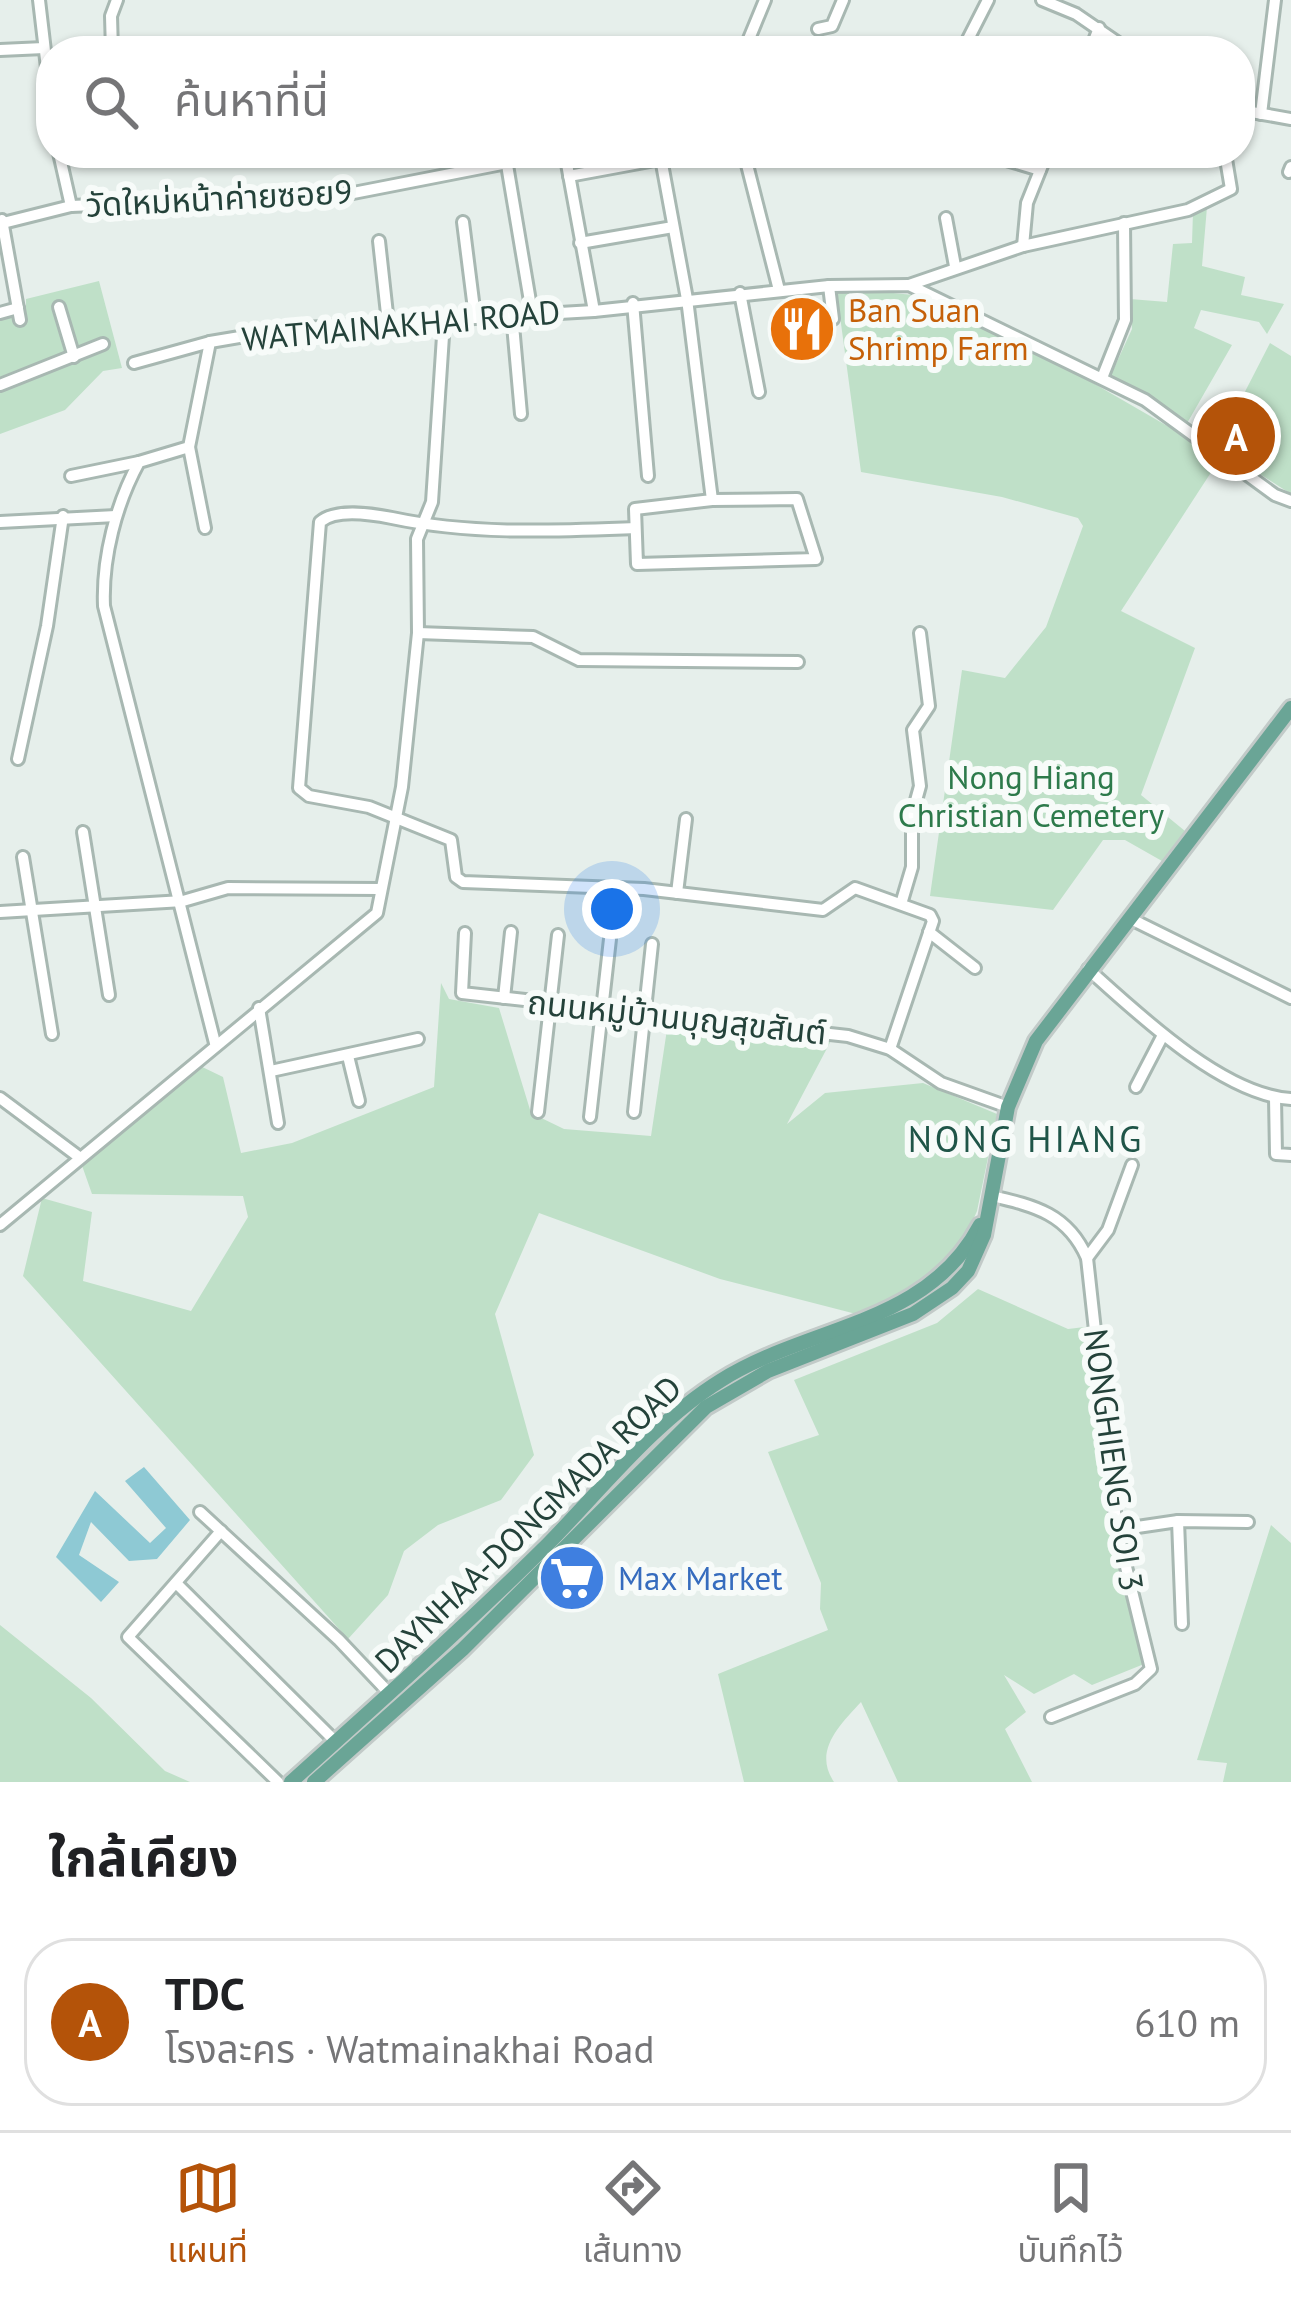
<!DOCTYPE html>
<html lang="th">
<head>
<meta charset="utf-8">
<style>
	:root { --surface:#fff; --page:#f6f6f6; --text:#202124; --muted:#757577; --line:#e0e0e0; --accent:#b45309 }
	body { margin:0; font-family:"PT Sans","Noto Sans Thai",sans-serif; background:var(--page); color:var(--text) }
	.you { position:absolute; left:612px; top:909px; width:42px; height:42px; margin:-30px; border:9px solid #fff; border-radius:50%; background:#1a73e8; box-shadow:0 0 0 18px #1a73e833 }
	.badge { display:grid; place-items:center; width:78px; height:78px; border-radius:50%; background:var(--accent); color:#fff; font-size:39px; font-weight:700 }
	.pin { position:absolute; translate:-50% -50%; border:6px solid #fff; box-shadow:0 3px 12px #0006 }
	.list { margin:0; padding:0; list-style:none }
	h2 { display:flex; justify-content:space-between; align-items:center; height:156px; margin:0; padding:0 48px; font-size:51px }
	h2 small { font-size:39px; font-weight:400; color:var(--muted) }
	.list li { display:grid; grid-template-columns:78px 1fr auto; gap:36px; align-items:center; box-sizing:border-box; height:168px; margin:0 24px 24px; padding:0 24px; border:3px solid var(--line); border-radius:48px }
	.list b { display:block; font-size:45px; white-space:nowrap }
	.list p { margin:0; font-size:39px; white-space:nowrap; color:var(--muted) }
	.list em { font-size:39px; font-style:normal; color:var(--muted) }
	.icon { flex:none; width:66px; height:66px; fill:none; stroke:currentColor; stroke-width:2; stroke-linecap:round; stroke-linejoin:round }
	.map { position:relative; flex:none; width:1291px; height:1782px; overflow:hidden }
	.search { position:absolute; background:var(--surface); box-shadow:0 3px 9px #0004; left:36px; right:36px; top:36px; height:132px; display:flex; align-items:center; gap:30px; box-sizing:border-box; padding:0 42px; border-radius:48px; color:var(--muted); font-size:45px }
	.sheet { height:348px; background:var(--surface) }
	nav { display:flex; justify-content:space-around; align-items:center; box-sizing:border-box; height:168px; border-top:3px solid var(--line); background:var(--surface); font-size:33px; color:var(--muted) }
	nav a { display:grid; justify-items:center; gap:6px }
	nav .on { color:var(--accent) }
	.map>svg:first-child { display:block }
	.green { fill:#bfe0c8 }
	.water { fill:#8ec9d4 }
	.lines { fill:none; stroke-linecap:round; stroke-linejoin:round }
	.minor-casing { stroke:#a8b8b2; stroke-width:16 }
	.major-casing { stroke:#c2cac8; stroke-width:20 }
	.minor { stroke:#fff; stroke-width:10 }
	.major { stroke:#6aa596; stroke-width:14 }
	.labels { text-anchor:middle; stroke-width:12; stroke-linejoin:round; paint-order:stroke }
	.street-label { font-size:33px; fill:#24423a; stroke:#f7fbf9 }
	.food-label { font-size:33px; fill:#c56008; stroke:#f7fbf9; text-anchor:start }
	.park-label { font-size:33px; fill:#2d7a4b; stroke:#f7fbf9 }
	.shop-label { font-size:33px; fill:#366cbe; stroke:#f7fbf9; text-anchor:start }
	.neighbourhood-label { font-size:36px; letter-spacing:3px; fill:#1f5548; stroke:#f7fbf9 }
</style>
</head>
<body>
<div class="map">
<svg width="1291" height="1782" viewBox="0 0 1291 1782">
	<rect width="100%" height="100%" fill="#e6efeb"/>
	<g class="green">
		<path d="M1207 207 1202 266 1245 277 1241 295 1284 304 1267 334 1259 322 1201 310 1194 328 1232 345 1186 425 1109 379 1132 329 1130 299 1167 302 1173 244 1192 243 1193 212Z"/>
		<path d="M99 281 122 368 103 371 65 410 0 434V313L26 306V299Z"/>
		<path d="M862 290 924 296 1067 368 1221 457 1121 611 1195 648 1141 795 1185 831 1162 861 1125 840H1103L1053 910 930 896 962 670 1005 678 1046 627 1083 526 1078 518 1002 497 861 472 837 294Z"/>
		<path d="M1270 343 1291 356V494L1255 471 1268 453 1251 440 1258 429 1233 415Z"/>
		<path d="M441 983 449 999 499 1008 531 1113 564 1129 651 1136 669 1016 834 1035 787 1124 825 1093 923 1083 997 1114 977 1211 963 1243 912 1294 860 1315 720 1279 539 1213 495 1314 534 1455 501 1500 438 1525 404 1551 388 1595 348 1639 23 1276 42 1198 92 1212 83 1281 191 1311 248 1217 243 1196 92 1194 79 1157 192 1062 223 1077 241 1153 292 1143 434 1087Z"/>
		<path d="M978 1289 1068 1329 1093 1326 1119 1537 1149 1662 1092 1685 1074 1674 1034 1694 1004 1675 1026 1712 1005 1729 1032 1782H898L861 1702C839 1726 813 1751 834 1782H744L718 1674 828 1630 820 1609 821 1583 768 1452 819 1435 794 1380 937 1323Z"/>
		<path d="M1271 1525 1291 1543V1782H1223L1227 1763 1197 1760Z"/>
		<path d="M0 1625 91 1698 165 1771 190 1782H0Z"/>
	</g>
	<path class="water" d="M144 1467 190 1520 157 1559 129 1561 91 1522 79 1555 119 1582 101 1602 56 1557 95 1491 150 1543 166 1528 125 1481Z"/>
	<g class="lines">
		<defs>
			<g id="minor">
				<path d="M39 0 51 102"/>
				<path d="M1042 0 1076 14 1130 51"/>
				<path d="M818 29 832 26 843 0"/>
				<path d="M0 50 44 48"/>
				<path d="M112 51 111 16 117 0"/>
				<path d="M448 51 474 44 485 51"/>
				<path d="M744 51 765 0"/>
				<path d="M962 51 988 0"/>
				<path d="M1090 51 1099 28"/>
				<path d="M1240 110 1291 119"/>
				<path d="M1261 114 1275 0"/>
				<path d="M59 153 71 206"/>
				<path d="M505 153 532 313"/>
				<path d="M565 153 594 311"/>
				<path d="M660 153 687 299 712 500 635 509 637 564 816 559 797 499 712 500"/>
				<path d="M744 153 779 290"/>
				<path d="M1003 159 1040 170"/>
				<path d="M1289 172 1291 167"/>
				<path d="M569 176 661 159"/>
				<path d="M946 218 955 266"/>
				<path d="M2 220 20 320"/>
				<path d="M463 222 475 317"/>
				<path d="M3 223 71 206 343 195 507 163"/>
				<path d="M379 241 388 323"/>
				<path d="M580 243 673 227"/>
				<path d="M1023 246 1027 203 1047 153"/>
				<path d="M909 285 1023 246 1188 210 1231 189 1225 153"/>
				<path d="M829 286 833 319"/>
				<path d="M740 293 759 392"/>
				<path d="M633 303 648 476"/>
				<path d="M59 307 74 357"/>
				<path d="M0 313 18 308"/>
				<path d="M512 314 521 414"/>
				<path d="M134 363 210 342"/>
				<path d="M1102 378 1125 320 1124 223"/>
				<path d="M0 385 103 344"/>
				<path d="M189 447 205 528"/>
				<path d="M71 476 139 462"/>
				<path d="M0 522 116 516"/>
				<path d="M635 528C553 531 472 535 392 518 372 514 336 508 320 522L299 788 309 796 369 807 451 840 456 877 463 882 644 889 823 910 855 888 930 915 933 921 890 1049"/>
				<path d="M418 633 533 637 579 660 798 662"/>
				<path d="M18 759 47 626 63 516"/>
				<path d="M83 832 109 995"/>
				<path d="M23 857 52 1034"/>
				<path d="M677 893 686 819"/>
				<path d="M901 904 912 867V815L920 786 913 730 929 706 920 633"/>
				<path d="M0 912 183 901 228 888 380 889"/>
				<path d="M1129 918 1291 998"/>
				<path d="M929 932 975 968"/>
				<path d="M465 933 462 993 848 1036 890 1049 941 1083 1008 1107"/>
				<path d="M1088 969C1138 1014 1223 1095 1291 1099"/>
				<path d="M504 998 511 932"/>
				<path d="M259 1008 278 1123"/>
				<path d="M215 1043 104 606C102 558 116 504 139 462L189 447 210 342 287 329 594 311 829 286 909 285 1145 400 1275 495 1291 501"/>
				<path d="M348 1056 359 1101"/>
				<path d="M271 1071 418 1039"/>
				<path d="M1136 1087 1163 1035"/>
				<path d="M0 1098 79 1157"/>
				<path d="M1275 1098 1276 1154 1291 1155"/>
				<path d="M538 1112 558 935"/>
				<path d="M634 1112 652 944"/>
				<path d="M590 1117 610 939"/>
				<path d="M992 1196C1035 1206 1068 1214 1087 1258L1117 1530 1151 1669 1135 1684 1051 1717"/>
				<path d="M0 1225 377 913 402 787 418 633 417 539 432 502 444 321"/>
				<path d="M1087 1258 1108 1230 1132 1165"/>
				<path d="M200 1512 339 1640 390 1694"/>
				<path d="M1178 1521 1182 1624"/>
				<path d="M1117 1530 1178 1521 1248 1522"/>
				<path d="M221 1531 128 1637 278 1782"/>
				<path d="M176 1583 336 1742"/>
			</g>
			<g id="major">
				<path d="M291 1782C378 1704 464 1627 547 1545 601 1490 654 1422 720 1381 808 1325 927 1326 980 1225"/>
				<path d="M314 1782 463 1649 706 1407 768 1371 913 1314 952 1288 968 1271 984 1235 1008 1107 1036 1041 1291 708"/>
			</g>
		</defs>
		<use href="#minor" class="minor-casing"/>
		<use href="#major" class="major-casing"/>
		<use href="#minor" class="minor"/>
		<use href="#major" class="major"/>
	</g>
	<defs>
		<symbol id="restaurant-disc" viewBox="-11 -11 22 22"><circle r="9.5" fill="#e8710a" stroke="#f7fbf9"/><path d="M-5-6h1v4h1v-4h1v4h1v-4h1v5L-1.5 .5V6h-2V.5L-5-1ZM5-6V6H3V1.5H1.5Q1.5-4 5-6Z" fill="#fff"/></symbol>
		<symbol id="supermarket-disc" viewBox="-11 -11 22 22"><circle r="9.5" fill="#3f7fe0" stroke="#f7fbf9"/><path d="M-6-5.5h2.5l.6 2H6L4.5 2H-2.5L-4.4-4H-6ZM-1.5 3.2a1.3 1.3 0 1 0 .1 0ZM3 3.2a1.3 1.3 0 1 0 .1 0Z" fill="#fff"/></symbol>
	</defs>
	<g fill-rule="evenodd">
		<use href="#restaurant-disc" x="764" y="291" width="76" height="76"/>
		<use href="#supermarket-disc" x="534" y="1540" width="76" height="76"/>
	</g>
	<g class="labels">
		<g class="street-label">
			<text transform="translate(219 198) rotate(-3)" y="12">วัดใหม่หน้าค่ายซอย9</text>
			<text transform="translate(401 325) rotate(-5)" y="12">WATMAINAKHAI ROAD</text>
			<text transform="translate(677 1017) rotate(6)" y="12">ถนนหมู่บ้านบุญสุขสันต์</text>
			<text transform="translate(1114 1460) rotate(82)" y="12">NONGHIENG SOI 3</text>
			<text transform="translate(528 1524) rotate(-44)" y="12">DAYNHAA-DONGMADA ROAD</text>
		</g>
		<g class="food-label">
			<text x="848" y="322">Ban Suan<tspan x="848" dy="38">Shrimp Farm</tspan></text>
		</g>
		<g class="park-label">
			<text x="1031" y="789">Nong Hiang<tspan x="1031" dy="38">Christian Cemetery</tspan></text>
		</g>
		<g class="shop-label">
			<text x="618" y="1590">Max Market</text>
		</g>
		<g class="neighbourhood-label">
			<text x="1026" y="1152">NONG HIANG</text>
		</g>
	</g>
</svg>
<div class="you"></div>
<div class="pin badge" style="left:1236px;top:436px">A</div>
<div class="search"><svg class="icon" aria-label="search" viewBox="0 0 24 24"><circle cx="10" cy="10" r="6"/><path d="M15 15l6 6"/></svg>ค้นหาที่นี่</div>
</div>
<section class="sheet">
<h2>ใกล้เคียง<small></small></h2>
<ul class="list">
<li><span class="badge">A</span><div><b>TDC</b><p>โรงละคร · Watmainakhai Road</p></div><em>610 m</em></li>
</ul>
</section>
<nav>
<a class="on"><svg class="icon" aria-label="map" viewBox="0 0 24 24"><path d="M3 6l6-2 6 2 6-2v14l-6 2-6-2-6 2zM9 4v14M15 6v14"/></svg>แผนที่</a>
<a><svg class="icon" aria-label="directions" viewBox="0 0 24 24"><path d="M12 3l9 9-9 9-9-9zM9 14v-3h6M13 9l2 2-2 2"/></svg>เส้นทาง</a>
<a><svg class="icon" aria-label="saved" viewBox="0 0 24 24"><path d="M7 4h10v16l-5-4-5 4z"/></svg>บันทึกไว้</a>
</nav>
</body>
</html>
